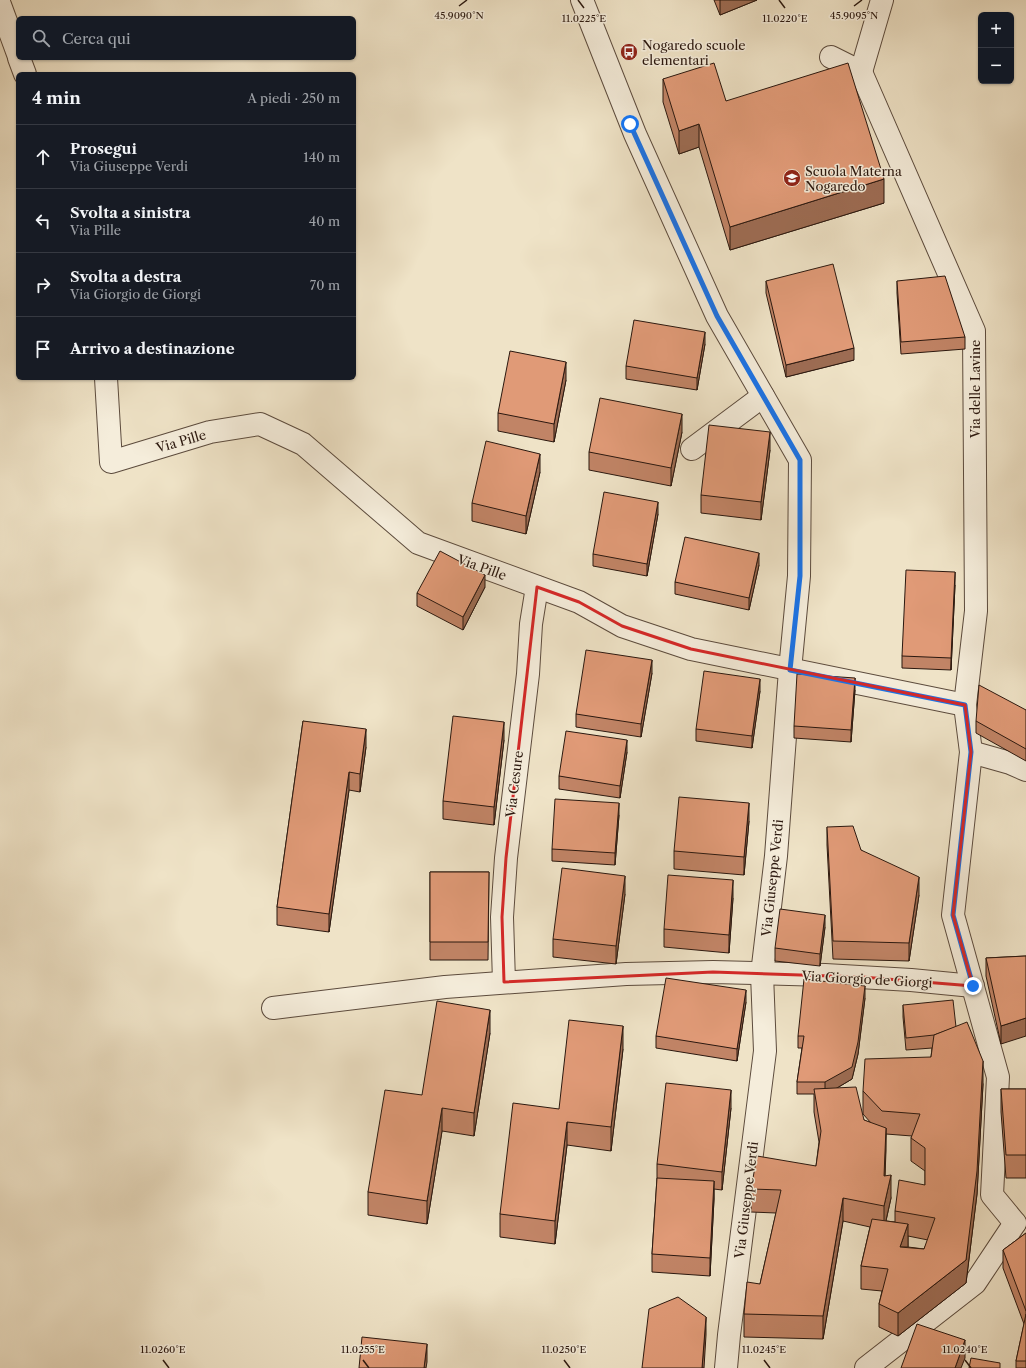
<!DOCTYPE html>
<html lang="it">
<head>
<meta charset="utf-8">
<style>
	:root { --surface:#171b24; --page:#242831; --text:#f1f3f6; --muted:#9ea1a6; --line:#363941 }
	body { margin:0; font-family:"Libre Caslon Text",serif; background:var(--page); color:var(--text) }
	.controls { position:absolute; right:12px; top:12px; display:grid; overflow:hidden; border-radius:6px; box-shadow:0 1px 3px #0004 }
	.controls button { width:36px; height:36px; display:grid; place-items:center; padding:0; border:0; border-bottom:1px solid var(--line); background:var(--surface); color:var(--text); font:20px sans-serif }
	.stop { position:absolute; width:12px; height:12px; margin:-9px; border:3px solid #1a73e8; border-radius:50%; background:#fff }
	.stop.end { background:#1a73e8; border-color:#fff; box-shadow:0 1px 4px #0008 }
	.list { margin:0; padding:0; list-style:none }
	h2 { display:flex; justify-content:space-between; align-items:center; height:52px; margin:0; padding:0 16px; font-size:17px }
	h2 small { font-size:13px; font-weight:400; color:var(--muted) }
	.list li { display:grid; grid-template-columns:26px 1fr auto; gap:12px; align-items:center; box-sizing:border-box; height:64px; padding:0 16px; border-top:1px solid var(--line) }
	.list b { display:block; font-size:15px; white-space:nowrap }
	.list p { margin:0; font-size:13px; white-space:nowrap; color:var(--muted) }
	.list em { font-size:13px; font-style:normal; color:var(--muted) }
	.icon { flex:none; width:22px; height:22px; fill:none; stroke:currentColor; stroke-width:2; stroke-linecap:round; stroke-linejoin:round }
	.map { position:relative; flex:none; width:1026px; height:1368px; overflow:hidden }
	.search { position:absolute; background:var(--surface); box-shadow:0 1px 3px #0004; left:16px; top:16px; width:340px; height:44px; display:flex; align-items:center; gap:10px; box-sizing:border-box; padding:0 14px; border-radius:6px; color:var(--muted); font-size:15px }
	.panel { position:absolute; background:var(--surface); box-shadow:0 1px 3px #0004; left:16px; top:72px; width:340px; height:308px; border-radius:6px }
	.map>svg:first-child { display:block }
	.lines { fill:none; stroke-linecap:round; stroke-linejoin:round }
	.minor-casing { stroke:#5c4b3d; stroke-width:24 }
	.minor { stroke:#f5eddb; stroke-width:22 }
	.wall { fill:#c18466; stroke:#2b180f; fill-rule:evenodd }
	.shaded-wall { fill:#9d6c53; stroke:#2b180f }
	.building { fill:#e09a77; stroke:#2b180f }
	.route { stroke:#1a73e8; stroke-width:5 }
	.marked { fill:none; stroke:#d62828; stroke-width:3; stroke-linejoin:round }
	.ticks { fill:none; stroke:#2b180f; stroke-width:1.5 }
	.labels { text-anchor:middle; stroke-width:3; stroke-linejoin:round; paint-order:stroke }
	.poi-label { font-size:13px; fill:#2b180f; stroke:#f5eddb; text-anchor:start }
	.street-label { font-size:13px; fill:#2b180f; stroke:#f5eddb }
	.ticks-label { font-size:10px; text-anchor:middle; fill:#2b180f; stroke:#f5eddb; stroke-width:3; stroke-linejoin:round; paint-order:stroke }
</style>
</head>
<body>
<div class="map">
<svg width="1026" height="1368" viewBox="0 0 1026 1368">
	<rect width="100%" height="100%" fill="#efe3c7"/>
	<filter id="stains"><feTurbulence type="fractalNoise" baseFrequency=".005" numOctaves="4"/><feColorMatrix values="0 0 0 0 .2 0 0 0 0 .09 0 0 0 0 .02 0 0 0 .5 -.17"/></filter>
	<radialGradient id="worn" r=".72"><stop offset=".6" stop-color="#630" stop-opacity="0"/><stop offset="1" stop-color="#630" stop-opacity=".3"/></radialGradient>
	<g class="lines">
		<defs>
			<g id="minor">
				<path d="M582 0 635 134 717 316 800 460 799 576 790 670 776 856 762 974 765 1051 729 1335 726 1368"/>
				<path d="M0 5 18 54"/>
				<path d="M831 57 861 72 974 331 976 611 965 705 971 752 953 915 998 1077 992 1195 1015 1223"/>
				<path d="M19 58 25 74"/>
				<path d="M861 72 882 0"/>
				<path d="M106 378 111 462 210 432 260 424 303 444 418 543 579 602 622 626 691 649 965 705"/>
				<path d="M692 449 763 396"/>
				<path d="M971 752 1010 763 1026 770"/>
				<path d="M504 982 502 917 506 858 528 674 531 624 537 587"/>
				<path d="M273 1008 445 987 626 974 713 972 825 975 911 980 973 986"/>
				<path d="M866 1368 975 1283 1015 1223"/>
			</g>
		</defs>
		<use href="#minor" class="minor-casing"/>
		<use href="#minor" class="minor"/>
	</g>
	<g class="wall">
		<path d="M714 0H757L720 15Z"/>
		<path d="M663 79 726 101 884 203 730 250 699 147 679 154 663 102Z"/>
		<path d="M766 281 854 360 786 377 766 293Z"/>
		<path d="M897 281 965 337V349L901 354 897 293Z"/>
		<path d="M705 344 697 390 626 379V366Z"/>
		<path d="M566 380 554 442 498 431V413Z"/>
		<path d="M682 432 671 486 589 470V452Z"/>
		<path d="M770 450 761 520 701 513V495Z"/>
		<path d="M540 472 526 534 472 521V503Z"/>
		<path d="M658 514 647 576 593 566V554Z"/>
		<path d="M759 565 749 610 675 594V582Z"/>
		<path d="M955 585 951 670 902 668V656Z"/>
		<path d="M485 587 463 630 417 606V593Z"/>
		<path d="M652 673 641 737 576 727V714Z"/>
		<path d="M855 690 851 742 794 738V726Z"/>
		<path d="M760 691 752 748 696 741V729Z"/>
		<path d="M1026 710V761L976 733V721Z"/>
		<path d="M303 721 366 747 360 792 349 790 329 932 277 925V907Z"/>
		<path d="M504 740 494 825 443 819V801Z"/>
		<path d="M627 752 620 798 559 789V776Z"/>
		<path d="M619 815 615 865 552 861V849Z"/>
		<path d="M749 821 744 875 674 869V851Z"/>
		<path d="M827 827 861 850 919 895 909 961 833 959 827 845Z"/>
		<path d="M430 872H489L488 960H430Z"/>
		<path d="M625 894 616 964 553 957V939Z"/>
		<path d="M733 898 729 953 664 947V929Z"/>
		<path d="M825 927 820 966 775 961V948Z"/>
		<path d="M1026 956 1001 1044 986 976V958Z"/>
		<path d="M865 998 858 1054 852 1079 837 1088 864 1120 871 1123 863 1114V1091L931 1057 932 1048 906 1050 903 1017V1005L956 1027 983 1084 977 1194 966 1283 898 1336 879 1327V1304L882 1291 861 1289V1266L870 1227 843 1221 823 1339 744 1337V1314L760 1284 776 1213 751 1212V1189L816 1166 819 1142 814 1112V1094H797V1082L802 1048H798V1036ZM886 1134 912 1136 911 1138V1161L925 1171V1185L895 1211V1222L886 1221 891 1198 885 1175ZM908 1236 928 1240 924 1249 908 1247Z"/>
		<path d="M746 1002 737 1061 656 1048V1036Z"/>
		<path d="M490 1033 474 1136 442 1131 427 1224 368 1215V1192L422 1095Z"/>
		<path d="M623 1049 611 1151 567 1145 555 1244 500 1237V1214L559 1109Z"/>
		<path d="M1001 1089H1026V1178H1006L1001 1112Z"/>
		<path d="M731 1108 722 1190 714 1189V1199L710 1276 652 1272V1254L657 1178V1164Z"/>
		<path d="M1026 1233V1368H1016V1361L1024 1324 1003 1268V1250Z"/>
	</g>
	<g class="shaded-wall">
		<path d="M720 0H757L720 15Z"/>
		<path d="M699 124V147L679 154V131Z"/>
		<path d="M884 179V203L730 250V227Z"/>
		<path d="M705 332V344L697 390V378Z"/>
		<path d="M854 348V360L786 377V365Z"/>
		<path d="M566 362V380L554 442V424Z"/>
		<path d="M682 414V432L671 486V468Z"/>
		<path d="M770 432V450L761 520V502Z"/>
		<path d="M540 454V472L526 534V516Z"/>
		<path d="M658 502V514L647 576V564Z"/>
		<path d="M759 553V565L749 610V598Z"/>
		<path d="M955 572V585L951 670V658Z"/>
		<path d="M485 575V587L463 630V617Z"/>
		<path d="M652 660V673L641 737V724Z"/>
		<path d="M855 678V690L851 742V730Z"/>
		<path d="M760 679V691L752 748V736Z"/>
		<path d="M504 722V740L494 825V807Z"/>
		<path d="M366 729V747L360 792V774Z"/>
		<path d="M627 740V752L620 798V786Z"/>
		<path d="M349 772V790L329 932V914Z"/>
		<path d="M619 803V815L615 865V853Z"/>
		<path d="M749 803V821L744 875V857Z"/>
		<path d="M625 876V894L616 964V946Z"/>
		<path d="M919 877V895L909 961V943Z"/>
		<path d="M733 880V898L729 953V935Z"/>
		<path d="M825 915V927L820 966V954Z"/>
		<path d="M865 986V998L858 1054 852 1079 825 1095V1082Z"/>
		<path d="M746 990V1002L737 1061V1049Z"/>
		<path d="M490 1010V1033L474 1136V1113Z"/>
		<path d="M1026 1018V1036L1001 1044V1026Z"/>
		<path d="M623 1026V1049L611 1151V1127Z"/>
		<path d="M983 1061V1084L977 1194 966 1283 898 1336V1313L966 1260Z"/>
		<path d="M731 1090V1108L722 1190V1172Z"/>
		<path d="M442 1108V1131L427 1224V1201Z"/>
		<path d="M567 1122V1145L555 1244V1221Z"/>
		<path d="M886 1128V1151L884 1199V1176Z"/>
		<path d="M891 1175V1198L884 1229V1206Z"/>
		<path d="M714 1181V1199L710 1276V1258Z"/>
		<path d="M843 1198V1221L823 1339V1316Z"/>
		<path d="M908 1224V1247H900Z"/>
		<path d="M706 1317V1335L704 1368H702Z"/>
		<path d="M965 1340V1358L961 1368H955Z"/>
		<path d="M427 1344V1362L426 1368H424Z"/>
	</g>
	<g class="building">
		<path d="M714 63 726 101 848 63 884 179 730 227 699 124 679 131 663 79Z"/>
		<path d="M833 264 854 348 786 365 766 281Z"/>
		<path d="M945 276 965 337 901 342 897 281Z"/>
		<path d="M634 320 705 332 697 378 626 366Z"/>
		<path d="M510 351 566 362 554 424 498 413Z"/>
		<path d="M600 398 682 414 671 468 589 452Z"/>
		<path d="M709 425 770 432 761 502 701 495Z"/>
		<path d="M486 441 540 454 526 516 472 503Z"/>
		<path d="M604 492 658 502 647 564 593 554Z"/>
		<path d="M685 537 759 553 749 598 675 582Z"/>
		<path d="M440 551 485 575 463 617 417 593Z"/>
		<path d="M906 570 955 572 951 658 902 656Z"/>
		<path d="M586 650 652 660 641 724 576 714Z"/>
		<path d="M704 671 760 679 752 736 696 729Z"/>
		<path d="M797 674 855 678 851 730 794 726Z"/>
		<path d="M979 685 1026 710V749L976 721Z"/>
		<path d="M453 716 504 722 494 807 443 801Z"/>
		<path d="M303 721 366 729 360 774 349 772 329 914 277 907Z"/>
		<path d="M566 731 627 740 620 786 559 776Z"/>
		<path d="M679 797 749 803 744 857 674 851Z"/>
		<path d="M555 799 619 803 615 853 552 849Z"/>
		<path d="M853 826 861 850 919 877 909 943 833 941 827 827Z"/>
		<path d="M562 868 625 876 616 946 553 939Z"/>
		<path d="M430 872H489L488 942H430Z"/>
		<path d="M668 875 733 880 729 935 664 929Z"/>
		<path d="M780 909 825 915 820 954 775 948Z"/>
		<path d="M1026 956V1018L1001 1026 986 958Z"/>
		<path d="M666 978 746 990 737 1049 656 1036Z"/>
		<path d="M804 979 865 986 858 1042 852 1067 825 1082H797L804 1036H798Z"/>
		<path d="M953 1000 956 1027 934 1035 906 1038 903 1005Z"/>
		<path d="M437 1001 490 1010 474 1113 442 1108 427 1201 368 1192 385 1090 422 1095Z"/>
		<path d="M569 1020 623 1026 611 1127 567 1122 555 1221 500 1214 513 1103 559 1109Z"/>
		<path d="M967 1022 983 1061 977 1171 966 1260 898 1313 879 1304 888 1269 861 1266 872 1219 908 1224 900 1247 924 1249 935 1218 895 1211 899 1180 925 1185V1148L911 1138 920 1114 882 1111 863 1091 865 1059 931 1057 934 1035Z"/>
		<path d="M666 1083 731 1090 722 1172 657 1164Z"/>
		<path d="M856 1087 864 1120 886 1128 884 1176 891 1175 884 1206 843 1198 823 1316 744 1314 747 1282 760 1284 781 1190 751 1189 757 1156 816 1166 821 1131 814 1089Z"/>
		<path d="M1001 1089H1026V1155H1006Z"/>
		<path d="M657 1178 714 1181 710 1258 652 1254Z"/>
		<path d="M1026 1233V1311L1003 1250Z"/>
		<path d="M678 1297 706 1317 702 1368H642L649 1309Z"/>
		<path d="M1026 1314V1361H1016Z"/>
		<path d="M917 1324 965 1340 955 1368H901Z"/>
		<path d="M362 1337 427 1344 424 1368H359Z"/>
		<path d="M971 1358 1000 1363V1368H969Z"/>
	</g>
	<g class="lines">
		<path class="route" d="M630 124 717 316 800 460V576L790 670 965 705 971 752 953 915 973 986"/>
	</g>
	<path class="marked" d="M537 587 579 602 622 626 691 649 965 705 971 752 953 915 973 986 862 977 713 972 504 982 502 917 506 858Z"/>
	<path class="ticks" d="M578 0 584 8M779 0 785 8M459 6 467 0M854 6 862 0M163 1360 169 1368M363 1360 369 1368M564 1360 570 1368M764 1360 770 1368M965 1360 971 1368"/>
	<defs>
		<symbol id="bus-disc" viewBox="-11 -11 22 22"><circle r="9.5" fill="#8f2418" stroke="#f5eddb"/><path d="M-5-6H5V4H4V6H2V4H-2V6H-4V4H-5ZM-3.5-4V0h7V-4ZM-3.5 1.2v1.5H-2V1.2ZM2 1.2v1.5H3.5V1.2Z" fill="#fff"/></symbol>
		<symbol id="school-disc" viewBox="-11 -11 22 22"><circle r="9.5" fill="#8f2418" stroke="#f5eddb"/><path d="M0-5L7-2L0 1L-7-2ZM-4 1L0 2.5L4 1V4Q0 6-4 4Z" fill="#fff"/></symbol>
	</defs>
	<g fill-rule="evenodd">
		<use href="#bus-disc" x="619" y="42" width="20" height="20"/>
		<use href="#school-disc" x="782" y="168" width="20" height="20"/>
	</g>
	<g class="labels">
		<g class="poi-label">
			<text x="642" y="50">Nogaredo scuole<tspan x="642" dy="15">elementari</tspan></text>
			<text x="805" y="176">Scuola Materna<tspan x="805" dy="15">Nogaredo</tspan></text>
		</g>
		<g class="street-label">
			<text transform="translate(975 389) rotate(-90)" y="5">Via delle Lavine</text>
			<text transform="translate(181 441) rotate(-16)" y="5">Via Pille</text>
			<text transform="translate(482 567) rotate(20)" y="5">Via Pille</text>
			<text transform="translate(514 784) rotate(-83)" y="5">Via Cesure</text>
			<text transform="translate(772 878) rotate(-84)" y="5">Via Giuseppe Verdi</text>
			<text transform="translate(867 979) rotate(3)" y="5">Via Giorgio de Giorgi</text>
			<text transform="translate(746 1200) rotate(-83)" y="5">Via Giuseppe Verdi</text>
		</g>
	</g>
	<g class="ticks-label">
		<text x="854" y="19">45.9095°N</text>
		<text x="459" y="19">45.9090°N</text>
		<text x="584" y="22">11.0225°E</text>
		<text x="785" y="22">11.0220°E</text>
		<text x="163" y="1353">11.0260°E</text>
		<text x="363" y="1353">11.0255°E</text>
		<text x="564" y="1353">11.0250°E</text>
		<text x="764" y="1353">11.0245°E</text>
		<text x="965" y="1353">11.0240°E</text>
	</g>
	<rect width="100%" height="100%" filter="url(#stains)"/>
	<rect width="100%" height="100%" fill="url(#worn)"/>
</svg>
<div class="controls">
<button>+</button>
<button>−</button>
</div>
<div class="stop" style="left:630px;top:124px"></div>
<div class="stop end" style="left:973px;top:986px"></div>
<div class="search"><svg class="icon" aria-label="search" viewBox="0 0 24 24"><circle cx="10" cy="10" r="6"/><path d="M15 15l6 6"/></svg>Cerca qui</div>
<section class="panel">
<h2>4 min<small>A piedi · 250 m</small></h2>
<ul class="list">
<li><svg class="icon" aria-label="ahead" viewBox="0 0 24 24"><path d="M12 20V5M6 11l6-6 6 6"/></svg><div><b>Prosegui</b><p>Via Giuseppe Verdi</p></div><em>140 m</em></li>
<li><svg class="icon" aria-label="left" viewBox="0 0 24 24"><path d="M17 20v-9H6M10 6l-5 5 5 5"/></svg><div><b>Svolta a sinistra</b><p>Via Pille</p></div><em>40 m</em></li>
<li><svg class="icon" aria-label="right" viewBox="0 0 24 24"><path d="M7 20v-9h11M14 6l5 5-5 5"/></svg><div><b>Svolta a destra</b><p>Via Giorgio de Giorgi</p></div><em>70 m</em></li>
<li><svg class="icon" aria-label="arrive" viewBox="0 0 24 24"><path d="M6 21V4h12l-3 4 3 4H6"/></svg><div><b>Arrivo a destinazione</b></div></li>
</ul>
</section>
</div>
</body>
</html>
